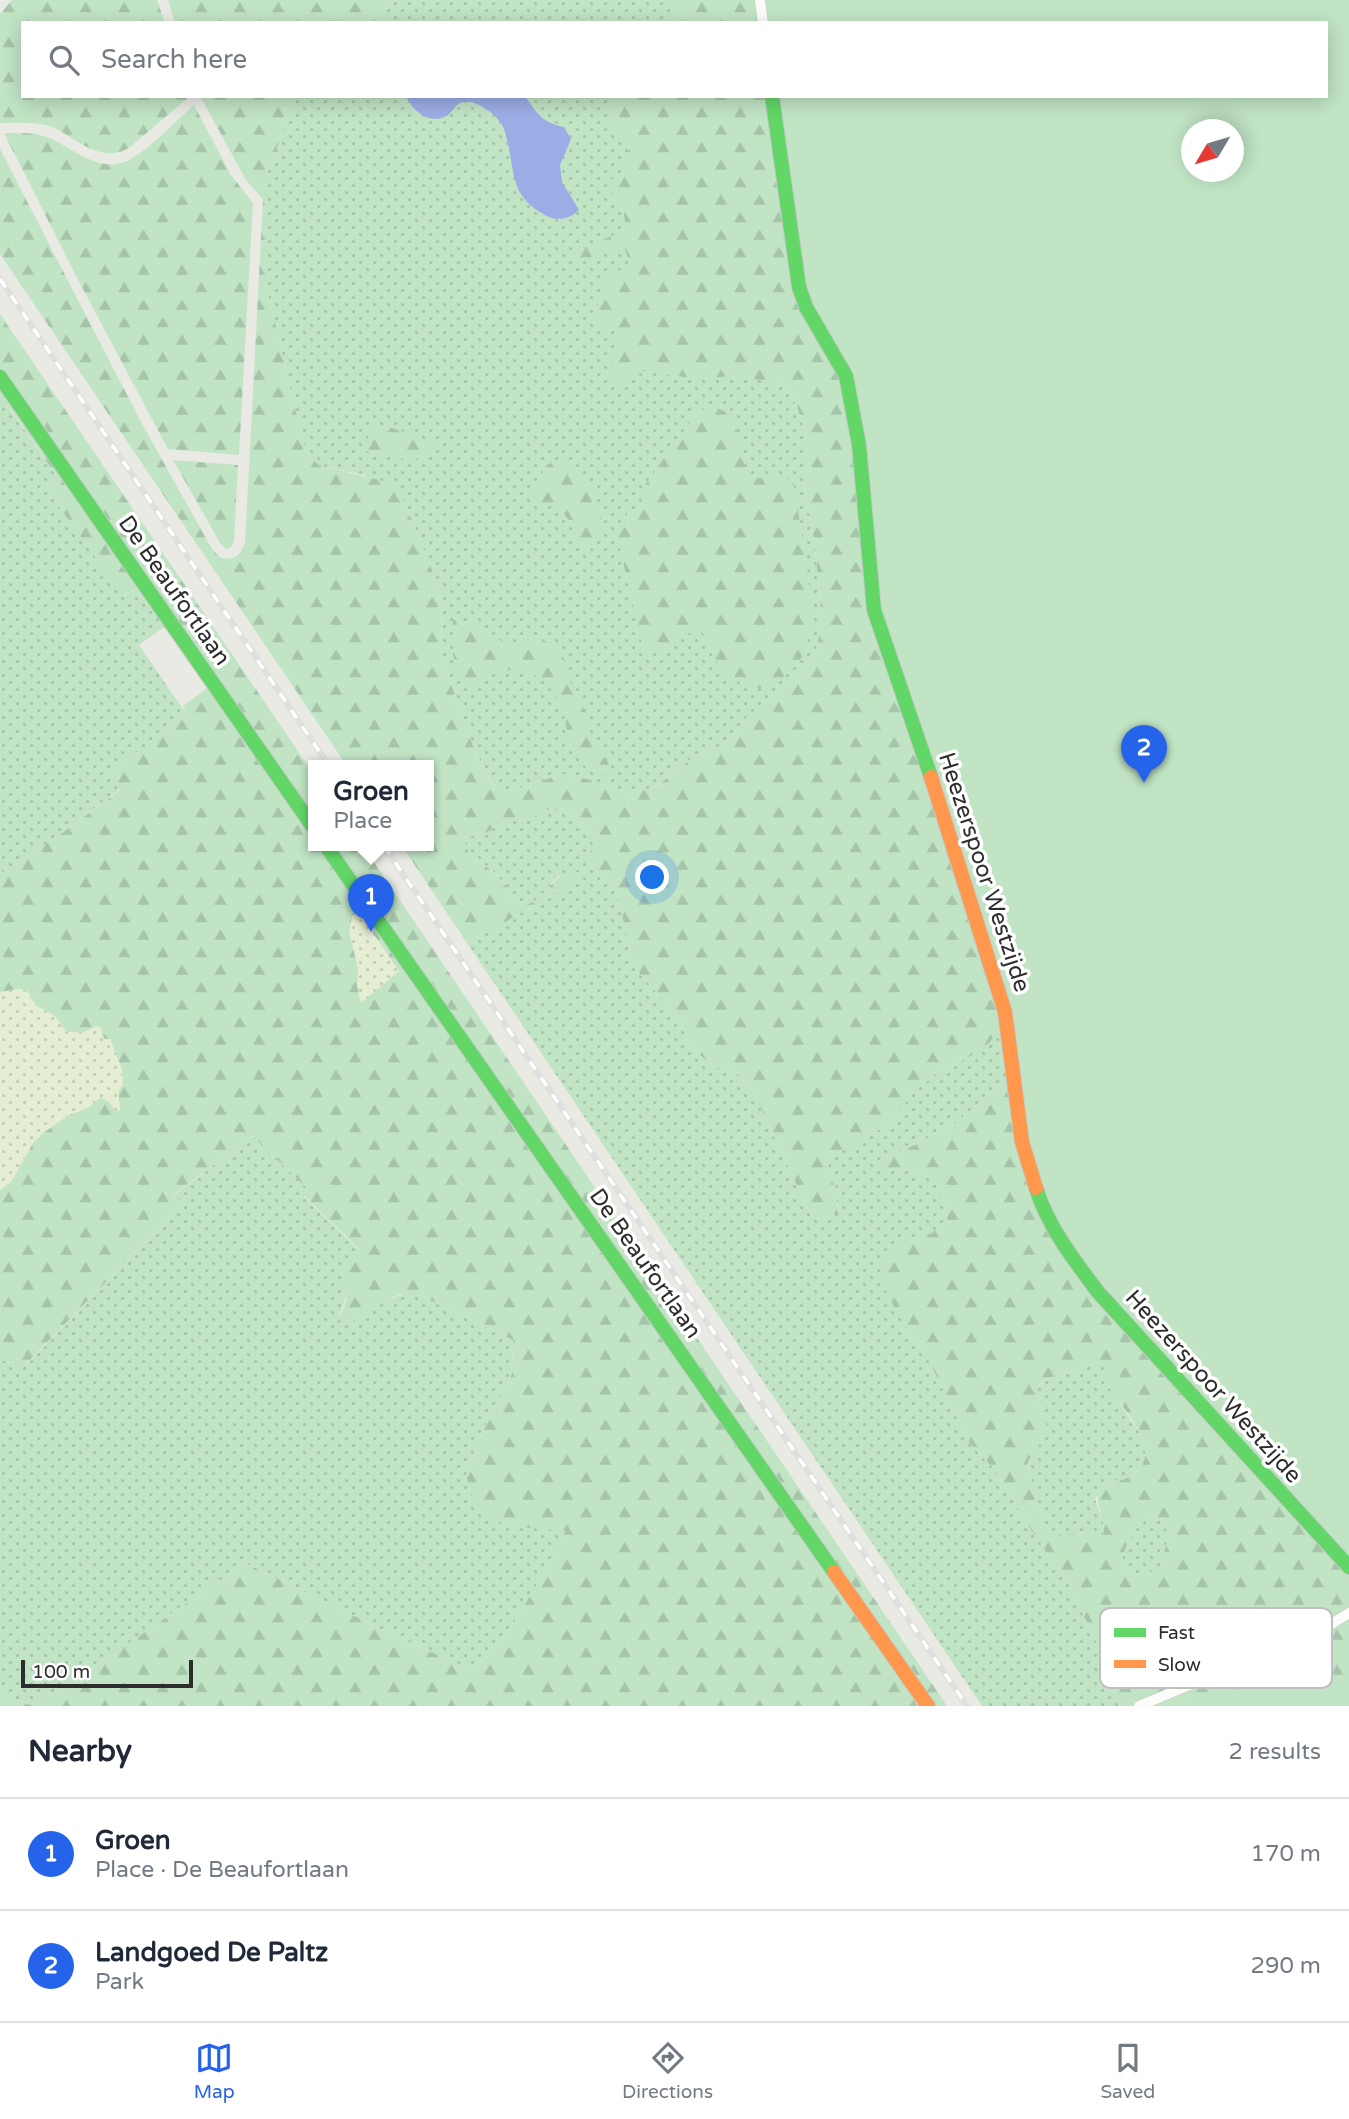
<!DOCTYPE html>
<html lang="en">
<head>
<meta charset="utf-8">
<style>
	:root { --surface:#fff; --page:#f6f6f7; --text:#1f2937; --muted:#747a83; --line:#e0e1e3; --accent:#2563eb }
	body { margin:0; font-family:"Varela Round",sans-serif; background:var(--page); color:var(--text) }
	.compass { position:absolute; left:1181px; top:119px; width:63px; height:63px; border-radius:50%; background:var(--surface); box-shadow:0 4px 18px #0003; rotate:232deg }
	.scale { position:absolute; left:21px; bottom:18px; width:172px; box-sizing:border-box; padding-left:7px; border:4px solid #2d2d2d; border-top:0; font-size:19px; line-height:24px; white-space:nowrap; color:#2d2d2d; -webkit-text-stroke:5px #fff; paint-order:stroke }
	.you { position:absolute; left:653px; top:878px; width:24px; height:24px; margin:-18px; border:5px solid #fff; border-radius:50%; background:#1a73e8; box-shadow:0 0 0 10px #1a73e833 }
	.badge { display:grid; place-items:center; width:46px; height:46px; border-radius:50%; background:var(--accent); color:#fff; font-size:23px; font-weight:700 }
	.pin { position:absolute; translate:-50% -58px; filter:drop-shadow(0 2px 4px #0008) }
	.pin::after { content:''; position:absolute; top:37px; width:24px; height:21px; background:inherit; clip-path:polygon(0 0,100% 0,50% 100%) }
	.popup { position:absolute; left:308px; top:760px; width:126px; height:91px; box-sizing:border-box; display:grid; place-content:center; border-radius:0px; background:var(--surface); filter:drop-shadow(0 2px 5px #0005); font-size:23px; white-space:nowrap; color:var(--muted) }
	.popup b { font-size:26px; color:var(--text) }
	.popup::after { content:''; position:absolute; left:50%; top:100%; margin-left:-14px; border:14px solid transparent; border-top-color:var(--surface) }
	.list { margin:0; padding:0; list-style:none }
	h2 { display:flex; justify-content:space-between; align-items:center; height:91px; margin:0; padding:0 28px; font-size:30px }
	h2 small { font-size:23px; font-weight:400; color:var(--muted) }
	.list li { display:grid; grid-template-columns:46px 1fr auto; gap:21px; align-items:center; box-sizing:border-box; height:112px; padding:0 28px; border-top:2px solid var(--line) }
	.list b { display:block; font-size:26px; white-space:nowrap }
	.list p { margin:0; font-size:23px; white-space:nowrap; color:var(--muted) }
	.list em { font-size:23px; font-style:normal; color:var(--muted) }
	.icon { flex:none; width:38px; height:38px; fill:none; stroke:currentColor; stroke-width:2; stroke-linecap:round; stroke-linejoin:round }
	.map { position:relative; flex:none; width:1349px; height:1706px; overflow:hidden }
	.search { position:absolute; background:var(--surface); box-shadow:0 4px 18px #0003; left:21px; right:21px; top:21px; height:77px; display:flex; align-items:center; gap:18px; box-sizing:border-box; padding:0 24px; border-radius:0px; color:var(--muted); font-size:26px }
	.sheet { height:315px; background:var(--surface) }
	nav { display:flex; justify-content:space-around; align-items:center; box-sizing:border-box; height:98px; border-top:2px solid var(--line); background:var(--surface); font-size:19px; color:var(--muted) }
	nav a { display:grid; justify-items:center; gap:4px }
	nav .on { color:var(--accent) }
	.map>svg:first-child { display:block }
	.grass { fill:url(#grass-dots) }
	.forest { fill:url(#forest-firs); fill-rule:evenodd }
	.sand { fill:url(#sand-dots) }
	.park { fill:#c1e4c5; fill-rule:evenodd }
	.water { fill:#9cade6 }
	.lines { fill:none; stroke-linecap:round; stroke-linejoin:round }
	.street-casing { stroke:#c8c8c7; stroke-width:11 }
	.fast-casing { stroke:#c8c8c7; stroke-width:16 }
	.slow-casing { stroke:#c8c8c7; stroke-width:16 }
	.street { stroke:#fcfcfb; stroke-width:10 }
	.fast { stroke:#63d668; stroke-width:14 }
	.slow { stroke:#ff974d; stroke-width:14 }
	.rail-casing { stroke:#e0dfe0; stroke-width:6 }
	.rail { stroke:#fff; stroke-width:3.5; stroke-dasharray:10; stroke-linecap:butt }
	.labels { text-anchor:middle; stroke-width:7; stroke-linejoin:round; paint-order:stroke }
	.street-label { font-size:23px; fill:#2d2d2d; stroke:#fff }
	.key { fill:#fff; stroke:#c0c0c0; stroke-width:2 }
	.key-label { font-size:19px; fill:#2d2d2d }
</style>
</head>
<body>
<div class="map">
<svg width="1349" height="1706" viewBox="0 0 1349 1706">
	<defs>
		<pattern id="grass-dots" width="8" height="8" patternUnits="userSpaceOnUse" patternTransform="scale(1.75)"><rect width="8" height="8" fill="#c1e4c5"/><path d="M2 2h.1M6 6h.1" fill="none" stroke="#a6c4aa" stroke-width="1.8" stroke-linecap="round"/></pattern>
		<pattern id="forest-firs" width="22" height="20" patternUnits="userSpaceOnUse" patternTransform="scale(1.75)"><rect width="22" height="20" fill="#c1e4c5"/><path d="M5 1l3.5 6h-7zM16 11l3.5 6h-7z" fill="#a6c4aa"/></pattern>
		<pattern id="sand-dots" width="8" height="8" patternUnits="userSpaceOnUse" patternTransform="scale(1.75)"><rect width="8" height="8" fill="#e5edd3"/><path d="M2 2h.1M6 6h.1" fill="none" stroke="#c5ccb5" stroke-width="1.8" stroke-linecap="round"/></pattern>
	</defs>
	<rect width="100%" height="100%" fill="#e9eae3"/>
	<g class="grass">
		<path d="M387 0H764L767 23H382Z"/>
		<path d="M292 96H777L774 371 797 406 804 429V480L815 547 822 622 815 655 808 666 793 683 749 715 730 738 716 749 696 755 652 789 626 793 592 780 562 774 517 789H498L490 781 473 746 449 679 442 657 441 592 405 503 364 475 320 466 309 456 302 438 267 289V172L292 110Z"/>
		<path d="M0 406 9 408 58 478 47 490 124 596 136 589 167 625 139 645 185 712 183 719 109 772 120 789 54 839 0 874Z"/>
		<path d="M554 808 564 811 593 835 594 840 587 862 618 895 633 966 680 1019 691 1047 714 1067 737 1073 754 1093 812 1218 814 1214 839 1212 834 1185 827 1171 831 1156 844 1150 853 1153 870 1133 887 1127 912 1094 938 1072 957 1064 1003 1022 1009 1077 956 1123 913 1146 889 1155 890 1169 912 1171 932 1178 945 1201 947 1219 932 1233 914 1240 908 1331 927 1357 970 1444 995 1470 1031 1530 1066 1579 1104 1658 1119 1706H982L467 943 585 877 558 876C545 889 530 918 511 898V891C505 885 500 879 495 873 483 861 460 857 466 834L478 837 507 821 528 820 545 810Z"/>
		<path d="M253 1136 307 1188 304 1197 358 1249 343 1277 348 1290 337 1323 355 1320 381 1302 408 1293 417 1294 513 1340 512 1374 478 1441 466 1475 505 1526 567 1530C547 1564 506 1649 474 1667L458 1664 387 1632 245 1563 73 1682 30 1705 3 1696 0 1690V1360L26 1365 183 1203 173 1196Z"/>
		<path d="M1103 1362C1109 1375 1113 1389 1119 1402 1130 1423 1159 1445 1139 1469 1129 1480 1120 1482 1105 1480L1095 1499 1104 1524V1532L1099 1537 1080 1532 1066 1536H1054L1045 1525 1027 1464C1035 1446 1045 1436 1043 1414 1043 1404 1035 1398 1037 1387L1054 1375Z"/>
		<path d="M1151 1517 1162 1520 1169 1535 1160 1568 1140 1578 1126 1568 1122 1556C1130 1540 1134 1524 1151 1517Z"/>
	</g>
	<g class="forest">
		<path d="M12 0H157L165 23H23V96L189 97 130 147C103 165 78 140 55 128 39 121 17 123 0 123V14Z"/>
		<path d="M168 0H387L382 23H175Z"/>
		<path d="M674 0H1349V1706L1197 1694 1165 1706H1119L1104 1658 1066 1579 1031 1530 995 1470 970 1444 927 1357 908 1331 887 1294 878 1263 891 1247 932 1233 947 1219 945 1201 932 1178 912 1171 891 1169 880 1165 889 1155 913 1146 956 1123 1009 1077 1002 1024 998 1033 984 1048 957 1064 938 1072 912 1094 887 1127 870 1133 853 1154 844 1150 831 1156 827 1171 834 1185 839 1213 821 1217 814 1214 812 1218 754 1093 737 1073 714 1067 691 1047 680 1019 633 966 618 895 587 862 594 840 593 835 564 811 554 808 545 810 528 820 507 821 478 837 466 835C461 857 483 861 495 874 500 879 505 885 511 891V898C531 920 549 882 565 872H582L586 877 467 943 402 846H429V766H347L0 254V149L141 422 212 549 221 558C235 560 240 556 245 543L263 199 246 180 200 96H292V110L267 172V288L302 438 309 456 320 466 380 480 394 488 405 503 441 592 442 657 449 679 473 746 490 782 499 789H517L562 774 592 780 626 793 653 789 696 755 716 749 730 738 749 715 793 683 808 666 815 655 822 622 815 547 804 480V429L797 406 775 373 777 386 746 376 691 378 644 371 622 385 611 380C605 363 622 347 616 331L594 326C594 310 602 294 605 278L630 265 624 246 575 263 571 253 626 230 624 214 609 188V180L623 176 630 144 609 125 606 108 613 96H1326V23H660L673 15ZM1192 130H1234V172H1192ZM1103 1362C1104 1369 1104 1377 1107 1383 1118 1407 1162 1442 1139 1469 1129 1480 1120 1482 1105 1480L1098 1486C1095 1503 1103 1515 1104 1532L1099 1536C1083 1528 1071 1536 1055 1536L1045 1525 1027 1464C1032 1453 1044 1441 1046 1430 1049 1414 1035 1402 1037 1386L1054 1375ZM1151 1517 1162 1520 1169 1535 1160 1568 1140 1577 1126 1568 1122 1556C1130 1540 1134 1524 1151 1517Z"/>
		<path d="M194 105 231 175 253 203 239 455 168 449 76 276 4 133C18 133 34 132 47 137 71 146 98 174 127 161 148 151 176 121 194 105Z"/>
		<path d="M0 314 313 773V846H363L947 1706H0V1690L3 1696 30 1705 73 1682 245 1563 387 1632 458 1664 474 1667C506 1649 547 1564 566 1531L505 1526 474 1502 466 1475 478 1441 512 1374 513 1340 417 1294C385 1291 377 1312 354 1320 349 1322 342 1322 337 1323 346 1302 354 1290 337 1270L358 1248 304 1196 307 1188 253 1136 173 1195 183 1203 25 1365 0 1360V1190L11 1182 33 1143 43 1133 73 1112 88 1108 101 1097 120 1110 118 1092 123 1082 122 1070 110 1039H105L102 1036V1030L96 1026 82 1033 69 1032 63 1028 55 1016 36 1006 27 991 19 989 0 992V874L54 839 120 790 109 772 183 719 185 712 183 706 210 686 167 625 136 589 123 596 47 490 58 478 10 408 0 406ZM355 907 387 979 384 984 357 988 358 969 349 930Z"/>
		<path d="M712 407C741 410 741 451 746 473L758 478 793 479C798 523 821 610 805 650 801 661 790 672 781 679 770 686 758 692 746 686 741 684 723 671 720 667 710 652 717 645 698 632L686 634 669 651 643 649 617 535 629 510H635L643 499 640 492 695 415 705 408Z"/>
		<path d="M383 425 430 441 440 442C415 472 401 453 373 456L364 449 370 431Z"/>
		<path d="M560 459 572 463 587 482 602 510 599 533 590 550C575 544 576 531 568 519 561 507 541 503 528 498L547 465Z"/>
		<path d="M173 460 238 465 234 541 230 548 226 549 220 543Z"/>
		<path d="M453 620 465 622 484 629 504 643 513 644 530 639H541L552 644 563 657 575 696 588 714 589 731 617 778 586 768C580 757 572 746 568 735 566 729 566 724 565 718 556 688 537 666 503 671 489 673 478 684 463 688L453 655Z"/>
	</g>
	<g class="sand">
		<path d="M355 907 399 971 361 1003C356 991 360 981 358 969 355 939 344 940 355 907Z"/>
		<path d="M19 989 27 991 36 1006 55 1016 63 1028 69 1032 82 1033 98 1026 102 1030V1036L105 1039H110L122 1070 123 1085 118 1092 120 1110 115 1112 110 1102 101 1097 88 1108 66 1116 43 1133 33 1143 10 1182 0 1190V992Z"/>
	</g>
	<g class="park">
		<path d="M764 0H1349V1557L1109 1298 1065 1240 1034 1173 1016 1058 877 606 855 392 807 301 777 96H1326V23H767ZM1192 130H1234V172H1192Z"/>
		<path d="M1349 1677V1706H1165L1197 1694Z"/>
	</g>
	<path class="water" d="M406 96H525C538 114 541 122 564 127L571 139 560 165 562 182 579 210C570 219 557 222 545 215 512 197 515 178 508 143 506 136 505 129 501 123 494 113 474 97 460 103 454 106 451 115 444 117 428 124 412 110 406 96Z"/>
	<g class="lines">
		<defs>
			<g id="street">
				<path d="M760 0 763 23"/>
				<path d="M1139 1706 1325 1628 1349 1613"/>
			</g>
			<g id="fast">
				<path d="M772 96 799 287 806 307 846 376 859 445 874 610 931 777"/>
				<path d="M0 377 313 827"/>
				<path d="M326 846 834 1572"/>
				<path d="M1036 1188C1048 1227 1074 1260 1098 1292L1349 1567"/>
			</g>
			<g id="slow">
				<path d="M931 777 1005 1012 1022 1142 1036 1188"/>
				<path d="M834 1572 928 1706"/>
			</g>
		</defs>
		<use href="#street" class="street-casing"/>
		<use href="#fast" class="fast-casing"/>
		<use href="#slow" class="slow-casing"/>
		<use href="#street" class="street"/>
		<use href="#fast" class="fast"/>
		<use href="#slow" class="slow"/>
		<defs>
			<g id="rail">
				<path d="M0 279 329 766"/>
				<path d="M384 846 967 1706"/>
			</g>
		</defs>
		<use href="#rail" class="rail-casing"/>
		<use href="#rail" class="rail"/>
	</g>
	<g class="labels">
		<g class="street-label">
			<text transform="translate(175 590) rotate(55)" y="8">De Beaufortlaan</text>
			<text transform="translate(985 872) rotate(72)" y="8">Heezerspoor Westzijde</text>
			<text transform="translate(646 1263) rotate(55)" y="8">De Beaufortlaan</text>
			<text transform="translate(1214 1386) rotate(48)" y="8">Heezerspoor Westzijde</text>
		</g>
	</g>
	<rect x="1100" y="1608" width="232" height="80" rx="10" class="key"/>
	<rect x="1114" y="1628" width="32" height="9" fill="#63d668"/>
	<rect x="1114" y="1660" width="32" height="8" fill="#ff974d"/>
	<g class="key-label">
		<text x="1158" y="1639">Fast</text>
		<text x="1158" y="1671">Slow</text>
	</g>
</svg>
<svg class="compass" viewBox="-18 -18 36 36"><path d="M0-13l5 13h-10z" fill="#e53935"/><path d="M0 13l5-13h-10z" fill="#747a83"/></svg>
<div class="scale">100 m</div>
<div class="you"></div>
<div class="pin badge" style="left:371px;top:932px">1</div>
<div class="popup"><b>Groen</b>Place</div>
<div class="pin badge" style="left:1144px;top:783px">2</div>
<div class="search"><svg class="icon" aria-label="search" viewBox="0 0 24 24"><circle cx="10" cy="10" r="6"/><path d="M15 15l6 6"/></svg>Search here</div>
</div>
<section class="sheet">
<h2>Nearby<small>2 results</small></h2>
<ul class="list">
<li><span class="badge">1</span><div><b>Groen</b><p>Place · De Beaufortlaan</p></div><em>170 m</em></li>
<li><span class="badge">2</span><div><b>Landgoed De Paltz</b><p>Park</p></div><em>290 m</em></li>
</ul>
</section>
<nav>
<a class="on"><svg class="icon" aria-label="map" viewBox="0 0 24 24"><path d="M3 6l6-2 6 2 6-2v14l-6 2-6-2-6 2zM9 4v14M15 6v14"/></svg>Map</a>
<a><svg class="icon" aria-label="directions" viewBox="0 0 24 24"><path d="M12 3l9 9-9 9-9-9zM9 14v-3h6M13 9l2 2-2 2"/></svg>Directions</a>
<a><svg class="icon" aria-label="saved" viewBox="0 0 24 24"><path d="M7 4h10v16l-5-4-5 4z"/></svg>Saved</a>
</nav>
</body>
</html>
